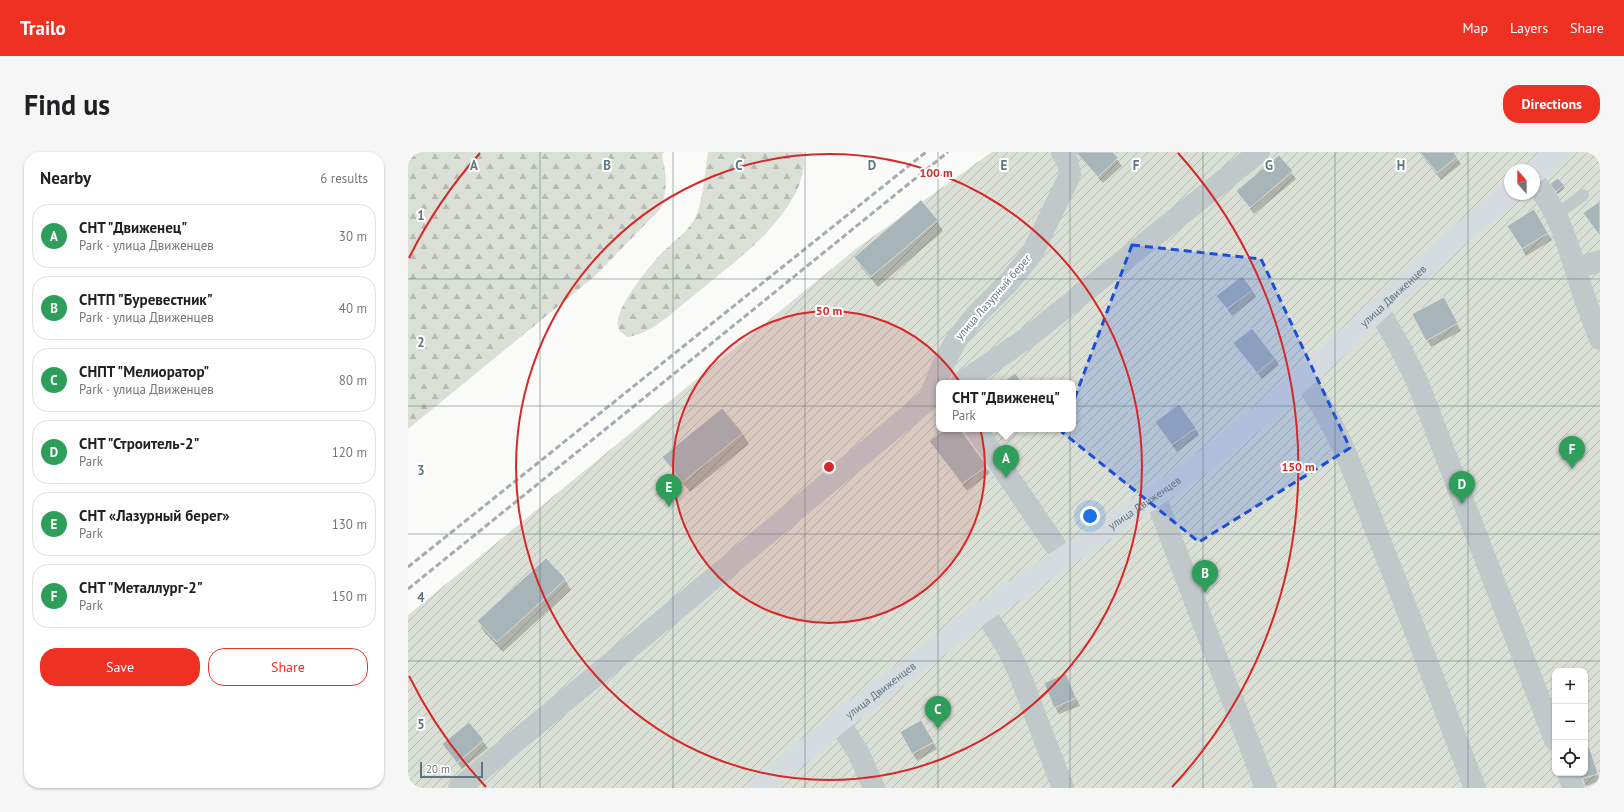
<!DOCTYPE html>
<html lang="en">
<head>
<meta charset="utf-8">
<style>
	:root { --surface:#fff; --page:#f6f6f6; --text:#202124; --muted:#757577; --line:#e0e0e0; --accent:#ef3123 }
	body { margin:0; font-family:"PT Sans",sans-serif; background:var(--page); color:var(--text) }
	.controls { position:absolute; right:12px; bottom:12px; display:grid; overflow:hidden; border-radius:8px; box-shadow:0 1px 3px #0004 }
	.controls button { width:36px; height:36px; display:grid; place-items:center; padding:0; border:0; border-bottom:1px solid var(--line); background:var(--surface); color:var(--text); font:20px sans-serif }
	.compass { position:absolute; left:1096px; top:12px; width:36px; height:36px; border-radius:50%; background:var(--surface); box-shadow:0 1px 3px #0004; rotate:339deg }
	.scale { position:absolute; left:12px; bottom:10px; width:63px; box-sizing:border-box; padding-left:4px; border:2px solid #5e767f; border-top:0; font-size:11px; line-height:14px; white-space:nowrap; color:#5e767f; -webkit-text-stroke:3px #fff; paint-order:stroke }
	.you { position:absolute; left:682px; top:364px; width:14px; height:14px; margin:-10px; border:3px solid #fff; border-radius:50%; background:#1a73e8; box-shadow:0 0 0 6px #1a73e833 }
	.badge { display:grid; place-items:center; width:26px; height:26px; border-radius:50%; background:var(--accent); color:#fff; font-size:13px; font-weight:700 }
	.pin { position:absolute; translate:-50% -33px; filter:drop-shadow(0 1px 2px #0008) }
	.pin::after { content:''; position:absolute; top:21px; width:14px; height:12px; background:inherit; clip-path:polygon(0 0,100% 0,50% 100%) }
	.popup { position:absolute; left:528px; top:228px; width:140px; height:52px; box-sizing:border-box; display:grid; place-content:center; border-radius:8px; background:var(--surface); filter:drop-shadow(0 1px 3px #0005); font-size:13px; white-space:nowrap; color:var(--muted) }
	.popup b { font-size:15px; color:var(--text) }
	.popup::after { content:''; position:absolute; left:50%; top:100%; margin-left:-8px; border:8px solid transparent; border-top-color:var(--surface) }
	.list { margin:0; padding:0; list-style:none }
	h2 { display:flex; justify-content:space-between; align-items:center; height:52px; margin:0; padding:0 16px; font-size:17px }
	h2 small { font-size:13px; font-weight:400; color:var(--muted) }
	.list li { display:grid; grid-template-columns:26px 1fr auto; gap:12px; align-items:center; box-sizing:border-box; height:64px; margin:0 8px 8px; padding:0 8px; border:1px solid var(--line); border-radius:16px }
	.list b { display:block; font-size:15px; white-space:nowrap }
	.list p { margin:0; font-size:13px; white-space:nowrap; color:var(--muted) }
	.list em { font-size:13px; font-style:normal; color:var(--muted) }
	.actions { display:flex; gap:8px; padding:12px 16px }
	.actions a { flex:1; padding:9px 0; border:1px solid var(--accent); border-radius:16px; text-align:center; font-size:14px; color:var(--accent) }
	.actions .main { background:var(--accent); color:#fff }
	.icon { flex:none; width:22px; height:22px; fill:none; stroke:currentColor; stroke-width:2; stroke-linecap:round; stroke-linejoin:round }
	.map { position:relative; flex:none; width:1192px; height:636px; overflow:hidden; border-radius:16px }
	header { display:flex; align-items:center; gap:24px; box-sizing:border-box; height:56px; padding:0 20px; background:var(--accent); color:#fff }
	header strong { font-size:19px }
	nav { display:flex; gap:22px; margin-inline-start:auto; font-size:14px }
	.intro { display:flex; align-items:center; justify-content:space-between; box-sizing:border-box; height:96px; padding:0 24px }
	h1 { margin:0; font-size:28px }
	.button { padding:10px 18px; border-radius:16px; background:var(--accent); color:#fff; font-size:14px; font-weight:700 }
	main { display:flex; gap:24px; padding:0 24px }
	aside { flex:1; background:var(--surface); border-radius:16px; box-shadow:0 1px 3px #0004 }
	.map>svg:first-child { display:block }
	.forest { fill:url(#forest-firs) }
	.garden { fill:url(#garden-furrows); fill-rule:evenodd }
	.shadow { fill:#0003 }
	.building { fill:#a7b4b8; stroke:#dcdcda }
	.lines { fill:none; stroke-linecap:round; stroke-linejoin:round }
	.lane { stroke:#c0c8ca; stroke-width:12 }
	.street { stroke:#c0c8ca; stroke-width:22 }
	.secondary { stroke:#d5dbde; stroke-width:22 }
	.rail { stroke:#a2acb1; stroke-width:3; stroke-dasharray:6 3; stroke-linecap:butt }
	.marked { fill:#1d4ed8; fill-opacity:0.2; stroke:#1d4ed8; stroke-width:3; stroke-dasharray:8 5; stroke-linejoin:round }
	.grid { fill:none; stroke:#5e767f; stroke-width:1; stroke-opacity:0.55 }
	.ring { fill:none; stroke:#d62828; stroke-width:2 }
	.labels { text-anchor:middle; stroke-width:4; stroke-linejoin:round; paint-order:stroke }
	.street-label { font-size:11px; fill:#5e767f; stroke:#fff }
	.grid-label { font-size:13px; text-anchor:middle; font-weight:bold; fill:#5e767f; stroke:#fff; stroke-width:4; stroke-linejoin:round; paint-order:stroke }
	.centre { fill:#d62828; stroke:#fff; stroke-width:2 }
	.ring-label { font-size:12px; text-anchor:middle; font-weight:bold; fill:#d62828; stroke:#fff; stroke-width:4; stroke-linejoin:round; paint-order:stroke }
</style>
</head>
<body>
<header>
<strong>Trailo</strong>
<nav><a>Map</a><a>Layers</a><a>Share</a></nav>
</header>
<div class="intro"><h1>Find us</h1><a class="button">Directions</a></div>
<main>
<aside>
<h2>Nearby<small>6 results</small></h2>
<ul class="list">
<li><span class="badge" style="background:#2e9e5b">A</span><div><b>СНТ &quot;Движенец&quot;</b><p>Park · улица Движенцев</p></div><em>30 m</em></li>
<li><span class="badge" style="background:#2e9e5b">B</span><div><b>СНТП &quot;Буревестник&quot;</b><p>Park · улица Движенцев</p></div><em>40 m</em></li>
<li><span class="badge" style="background:#2e9e5b">C</span><div><b>СНПТ &quot;Мелиоратор&quot;</b><p>Park · улица Движенцев</p></div><em>80 m</em></li>
<li><span class="badge" style="background:#2e9e5b">D</span><div><b>СНТ &quot;Строитель-2&quot;</b><p>Park</p></div><em>120 m</em></li>
<li><span class="badge" style="background:#2e9e5b">E</span><div><b>СНТ «Лазурный берег»</b><p>Park</p></div><em>130 m</em></li>
<li><span class="badge" style="background:#2e9e5b">F</span><div><b>СНТ &quot;Металлург-2&quot;</b><p>Park</p></div><em>150 m</em></li>
</ul>
<div class="actions"><a class="main">Save</a><a>Share</a></div>
</aside>
<div class="map">
<svg width="1192" height="636" viewBox="0 0 1192 636">
	<defs>
		<pattern id="forest-firs" width="22" height="20" patternUnits="userSpaceOnUse"><rect width="22" height="20" fill="#dbe0d7"/><path d="M5 1l3.5 6h-7zM16 11l3.5 6h-7z" fill="#b5bab4"/></pattern>
		<pattern id="garden-furrows" width="10" height="10" patternUnits="userSpaceOnUse"><rect width="10" height="10" fill="#dbe0d7"/><path d="M-1 1l2-2M0 10L10 0M9 11l2-2" fill="none" stroke="#b5bab4"/></pattern>
	</defs>
	<rect width="100%" height="100%" fill="#fafaf8"/>
	<g class="forest">
		<path d="M0 0H256L254 4C259 24 259 35 254 55L187 124 0 277Z"/>
		<path d="M300 0H395C398 13 393 32 386 44 363 85 321 114 285 144 266 159 244 182 219 185L211 178C210 175 209 172 210 169 210 154 241 114 252 103 262 92 275 84 284 71 295 56 297 19 300 0Z"/>
	</g>
	<path class="garden" d="M584 0H1192V636H0V463L449 96ZM1102 18H1126V42H1102ZM531 231H665V277H531ZM1147 519H1177V621H1147Z"/>
	<g class="shadow">
		<path d="M667 0H703L714 14 695 31Z"/>
		<path d="M1011 0H1044L1053 12 1033 28Z"/>
		<path d="M871 4 888 27 846 62 829 39Z"/>
		<path d="M1155 33 1157 36 1150 42 1145 36Z"/>
		<path d="M513 49 529 69 535 79 470 135 453 115 447 105Z"/>
		<path d="M1126 59 1144 88 1118 104 1105 81Z"/>
		<path d="M844 138 848 145 824 164 810 144Z"/>
		<path d="M1035 146 1053 179 1023 195 1005 163Z"/>
		<path d="M826 192 867 206 871 213 854 227Z"/>
		<path d="M314 257 335 282 341 292 282 340 262 315 256 305Z"/>
		<path d="M787 276 791 283 769 300 752 277Z"/>
		<path d="M539 277H551L582 321 559 339 527 296Z"/>
		<path d="M138 407 157 428 163 438 95 500 76 480 70 469Z"/>
		<path d="M661 530 672 554 651 562 647 555Z"/>
		<path d="M513 570 529 597 509 609 493 581Z"/>
		<path d="M61 571 80 596 54 617 35 592Z"/>
		<path d="M1180 595 1184 602 1192 629 1178 634 1172 621H1177V596Z"/>
	</g>
	<g class="building">
		<path d="M668 0H705L710 6 690 25Z"/>
		<path d="M1012 0H1046L1049 5 1029 21Z"/>
		<path d="M871 3 885 19 842 56 828 39Z"/>
		<path d="M1150 26 1156 33 1148 40 1142 32Z"/>
		<path d="M513 48 530 68 463 125 446 105Z"/>
		<path d="M1192 49V84L1175 61Z"/>
		<path d="M1126 57 1140 81 1114 97 1099 74Z"/>
		<path d="M834 124 845 138 819 157 808 144Z"/>
		<path d="M1036 145 1050 171 1018 189 1004 162Z"/>
		<path d="M844 176 867 206 849 221 825 191Z"/>
		<path d="M607 221 615 231H594Z"/>
		<path d="M771 252 788 276 764 293 747 270Z"/>
		<path d="M314 256 335 281 275 330 254 305Z"/>
		<path d="M537 277H552L579 314 554 332 521 289Z"/>
		<path d="M138 406 158 427 89 490 69 469Z"/>
		<path d="M658 521 668 546 646 556 636 531Z"/>
		<path d="M513 568 526 590 504 602 492 580Z"/>
		<path d="M61 570 76 588 49 611 34 592Z"/>
		<path d="M1181 594 1190 622 1173 627 1171 621H1177V595Z"/>
	</g>
	<g class="lines">
		<path class="lane" d="M1148 63 1175 43"/>
		<g class="street">
			<path d="M1126 29C1151 59 1161 95 1172 132 1178 151 1185 169 1192 187"/>
			<path d="M1168 116 1192 109"/>
			<path d="M970 158C986 183 999 207 1011 234L1147 588"/>
			<path d="M895 227C931 273 948 328 969 381 1003 466 1034 551 1067 636"/>
			<path d="M553 231 619 186 851 0"/>
			<path d="M521 247 534 215 548 188 569 162 599 132 624 102 662 23 660 11 654 0"/>
			<path d="M568 277 655 405"/>
			<path d="M747 344 858 636"/>
			<path d="M576 459 600 497 610 518 655 636"/>
			<path d="M431 570 450 600 466 636"/>
			<path d="M1160 621 1165 636"/>
			<path d="M51 636 283 445 521 247 531 242"/>
		</g>
		<g class="secondary">
			<path d="M1126 21 1152 0"/>
			<path id="s1" d="M351 636 431 570 576 459 747 344 798 308 858 259 895 227 1049 85 1102 41"/>
		</g>
		<g class="rail">
			<path d="M0 415 518 0"/>
			<path d="M0 437 540 0"/>
		</g>
	</g>
	<path class="marked" d="M724 93 853 107 942 296 791 390 654 280Z"/>
	<path class="grid" d="M132 0V636M265 0V636M397 0V636M530 0V636M662 0V636M795 0V636M927 0V636M1060 0V636M0 127H1192M0 254H1192M0 382H1192M0 509H1192"/>
	<circle cx="421" cy="315" r="156" fill="#d62828" fill-opacity=".12"/>
	<g class="ring">
		<circle cx="421" cy="315" r="156"/>
		<circle cx="421" cy="315" r="313"/>
		<path d="M78 635A469 469 0 0 1 1 524M1 106A469 469 0 0 1 72 1M770 1A469 469 0 0 1 764 635"/>
	</g>
	<g class="labels">
		<g class="street-label">
			<text dy="4" stroke="none"><textPath href="#s1" startOffset="804">улица Движенцев</textPath></text>
			<text transform="translate(585 145) rotate(-49)" y="4">улица Лазурный берег</text>
			<text dy="4" stroke="none"><textPath href="#s1" startOffset="480">улица Движенцев</textPath></text>
			<text dy="4" stroke="none"><textPath href="#s1" startOffset="156">улица Движенцев</textPath></text>
		</g>
	</g>
	<g class="grid-label">
		<text x="66" y="18">A</text>
		<text x="199" y="18">B</text>
		<text x="331" y="18">C</text>
		<text x="464" y="18">D</text>
		<text x="596" y="18">E</text>
		<text x="728" y="18">F</text>
		<text x="861" y="18">G</text>
		<text x="993" y="18">H</text>
		<text x="13" y="68">1</text>
		<text x="13" y="195">2</text>
		<text x="13" y="323">3</text>
		<text x="13" y="450">4</text>
		<text x="13" y="577">5</text>
	</g>
	<circle cx="421" cy="315" r="6" class="centre"/>
	<g class="ring-label">
		<text x="528" y="25">100 m</text>
		<text x="421" y="163">50 m</text>
		<text x="890" y="319">150 m</text>
	</g>
</svg>
<div class="controls">
<button>+</button>
<button>−</button>
<button><svg class="icon" aria-label="locate" viewBox="0 0 24 24"><circle cx="12" cy="12" r="6"/><path d="M12 2v4M12 18v4M2 12h4M18 12h4"/></svg></button>
</div>
<svg class="compass" viewBox="-18 -18 36 36"><path d="M0-13l5 13h-10z" fill="#e53935"/><path d="M0 13l5-13h-10z" fill="#757577"/></svg>
<div class="scale">20 m</div>
<div class="you"></div>
<div class="pin badge" style="left:598px;top:326px;background:#2e9e5b">A</div>
<div class="popup"><b>СНТ &quot;Движенец&quot;</b>Park</div>
<div class="pin badge" style="left:797px;top:441px;background:#2e9e5b">B</div>
<div class="pin badge" style="left:530px;top:577px;background:#2e9e5b">C</div>
<div class="pin badge" style="left:1054px;top:352px;background:#2e9e5b">D</div>
<div class="pin badge" style="left:261px;top:355px;background:#2e9e5b">E</div>
<div class="pin badge" style="left:1164px;top:317px;background:#2e9e5b">F</div>
</div>
</main>
</body>
</html>
